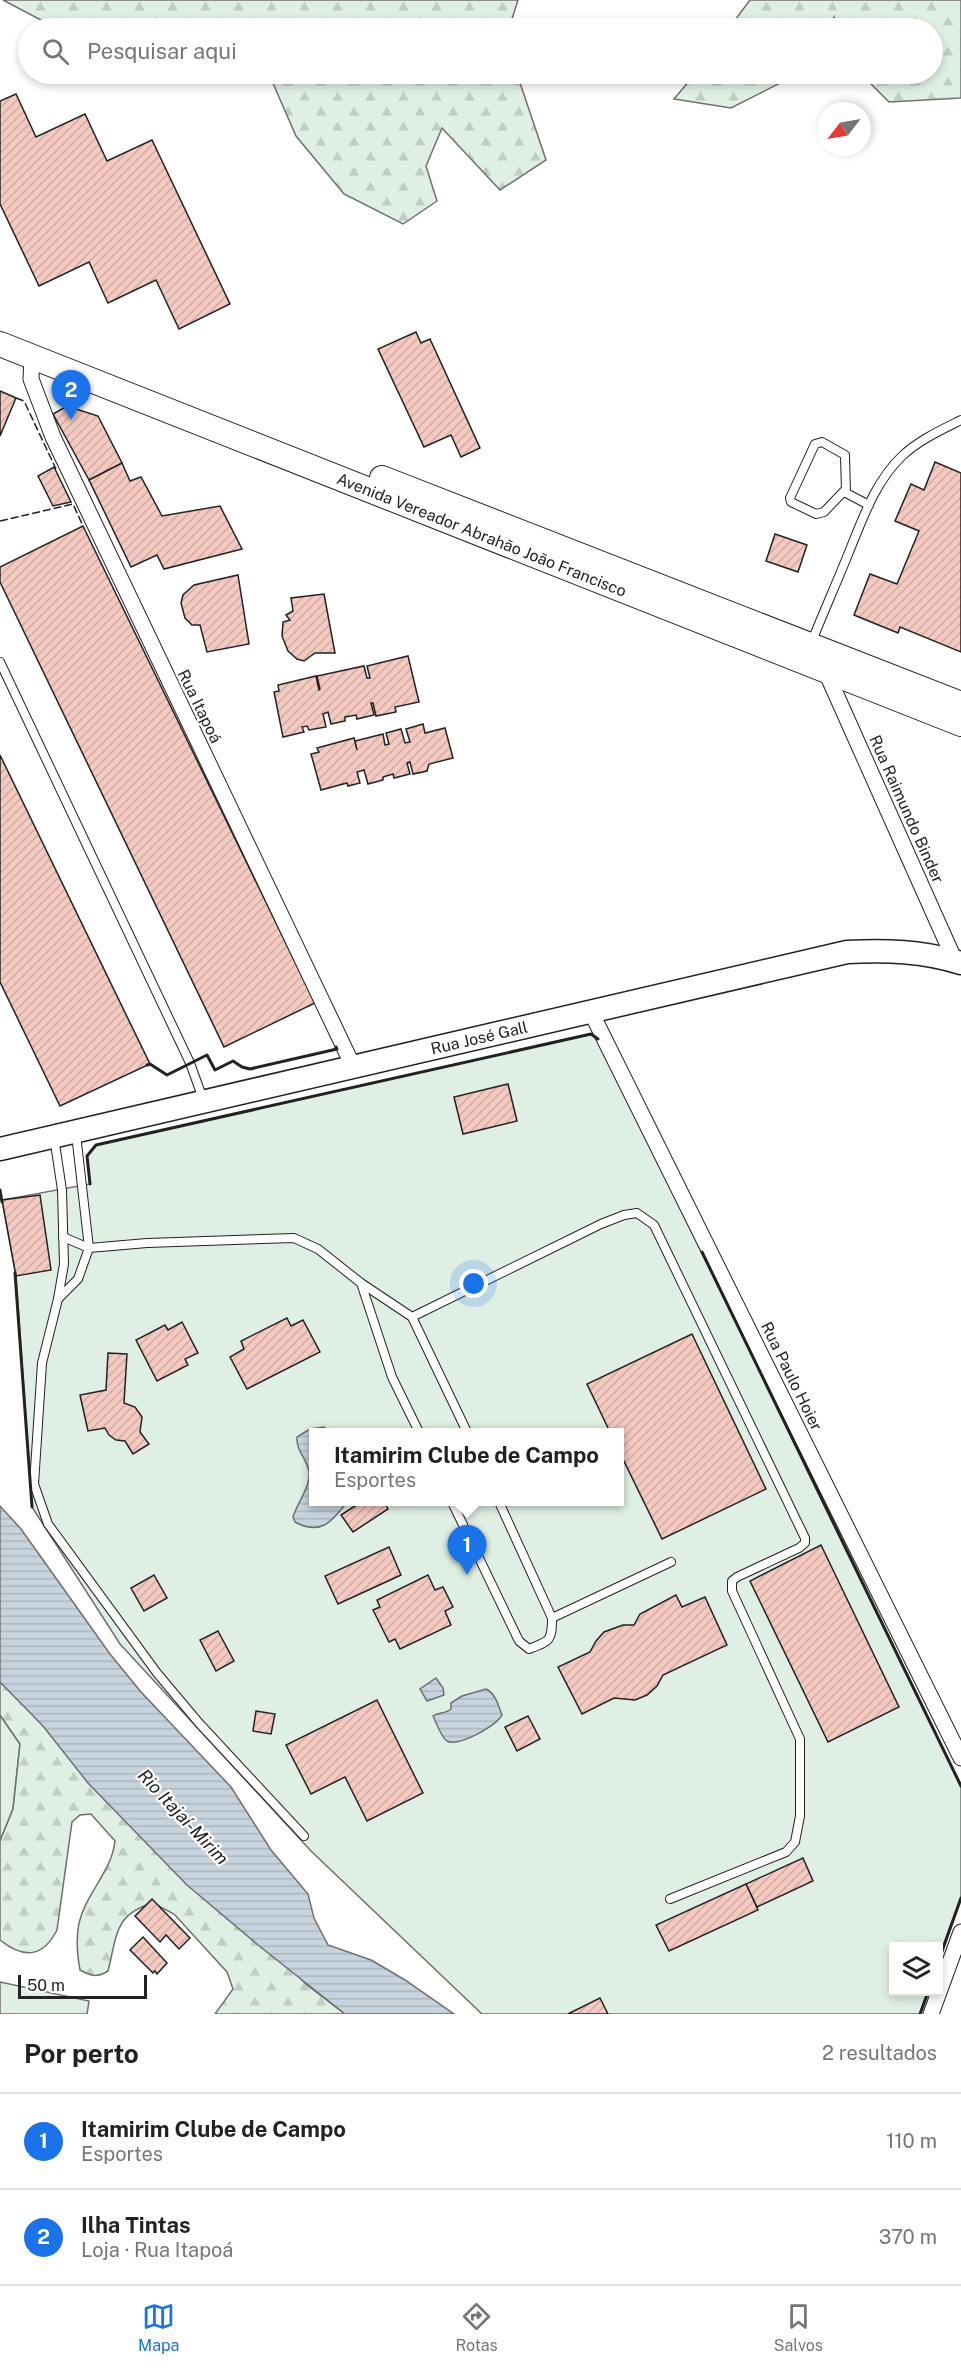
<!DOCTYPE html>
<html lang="pt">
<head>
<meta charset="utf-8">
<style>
	:root { --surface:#fff; --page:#f6f6f6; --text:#222; --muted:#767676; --line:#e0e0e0; --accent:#1a73e8 }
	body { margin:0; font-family:"Public Sans",sans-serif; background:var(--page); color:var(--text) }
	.controls { position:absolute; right:18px; bottom:18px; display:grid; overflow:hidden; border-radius:0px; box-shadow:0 3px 9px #0003 }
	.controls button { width:54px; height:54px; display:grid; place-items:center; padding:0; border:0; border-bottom:2px solid var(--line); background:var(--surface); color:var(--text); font:30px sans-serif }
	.compass { position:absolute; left:817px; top:102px; width:54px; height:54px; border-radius:50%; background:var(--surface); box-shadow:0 3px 9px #0003; rotate:239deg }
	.scale { position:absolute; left:18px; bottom:15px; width:129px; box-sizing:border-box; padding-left:6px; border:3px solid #222; border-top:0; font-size:16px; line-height:21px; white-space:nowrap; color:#222; -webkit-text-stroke:4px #fff; paint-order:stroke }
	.you { position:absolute; left:474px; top:1284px; width:21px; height:21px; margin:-15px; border:4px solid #fff; border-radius:50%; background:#1a73e8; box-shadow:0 0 0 9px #1a73e833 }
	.badge { display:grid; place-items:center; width:39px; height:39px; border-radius:50%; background:var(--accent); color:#fff; font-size:20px; font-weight:700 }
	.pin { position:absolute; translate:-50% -50px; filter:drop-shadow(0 2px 3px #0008) }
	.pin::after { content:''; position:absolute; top:32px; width:21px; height:18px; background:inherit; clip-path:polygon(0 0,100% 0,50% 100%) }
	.popup { position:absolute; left:309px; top:1428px; width:315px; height:78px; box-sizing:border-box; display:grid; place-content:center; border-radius:0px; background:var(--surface); filter:drop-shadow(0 2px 4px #0005); font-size:20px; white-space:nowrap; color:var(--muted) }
	.popup b { font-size:22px; color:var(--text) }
	.popup::after { content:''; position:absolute; left:50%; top:100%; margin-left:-12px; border:12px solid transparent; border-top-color:var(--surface) }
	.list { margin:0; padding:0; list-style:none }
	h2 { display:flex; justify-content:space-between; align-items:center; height:78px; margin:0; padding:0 24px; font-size:26px }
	h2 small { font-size:20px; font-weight:400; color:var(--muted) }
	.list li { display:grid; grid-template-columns:39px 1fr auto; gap:18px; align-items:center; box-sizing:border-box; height:96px; padding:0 24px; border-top:2px solid var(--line) }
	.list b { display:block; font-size:22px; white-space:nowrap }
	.list p { margin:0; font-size:20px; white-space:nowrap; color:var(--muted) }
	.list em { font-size:20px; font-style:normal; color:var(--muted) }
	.icon { flex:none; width:33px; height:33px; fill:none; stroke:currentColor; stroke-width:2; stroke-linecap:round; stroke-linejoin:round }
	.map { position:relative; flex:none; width:961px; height:2014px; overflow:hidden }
	.search { position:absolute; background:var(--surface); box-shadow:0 3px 9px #0003; left:18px; right:18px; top:18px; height:66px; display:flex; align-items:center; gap:15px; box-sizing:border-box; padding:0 21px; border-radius:33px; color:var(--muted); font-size:22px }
	.sheet { height:270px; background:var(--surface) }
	nav { display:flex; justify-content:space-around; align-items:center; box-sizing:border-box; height:84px; border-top:2px solid var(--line); background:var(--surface); font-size:16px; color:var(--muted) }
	nav a { display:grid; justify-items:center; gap:3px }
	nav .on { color:var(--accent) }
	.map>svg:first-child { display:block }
	.grass { fill:#e0efe3; stroke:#6f6f6f; stroke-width:1.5; fill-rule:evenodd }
	.forest { fill:url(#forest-firs); stroke:#6f6f6f; stroke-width:1.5 }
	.water { fill:url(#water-rules); stroke:#6f6f6f; stroke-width:1.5 }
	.building { fill:url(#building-hatch); stroke:#222; stroke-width:1.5 }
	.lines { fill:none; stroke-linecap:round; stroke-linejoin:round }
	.lane-casing { stroke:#222; stroke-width:10 }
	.street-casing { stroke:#222; stroke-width:17 }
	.secondary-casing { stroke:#222; stroke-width:25 }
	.primary-casing { stroke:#222; stroke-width:26 }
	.lane { stroke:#fff; stroke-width:8 }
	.street { stroke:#fff; stroke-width:15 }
	.secondary { stroke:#fff; stroke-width:22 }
	.primary { stroke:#fff; stroke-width:24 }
	.fence { stroke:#222; stroke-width:1.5; stroke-dasharray:8 3; stroke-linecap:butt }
	.wall { stroke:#222; stroke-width:3 }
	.labels { text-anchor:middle; stroke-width:4.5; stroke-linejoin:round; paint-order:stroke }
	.street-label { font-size:16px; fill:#222; stroke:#fff }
	.water-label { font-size:18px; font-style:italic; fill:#222; stroke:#fff }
</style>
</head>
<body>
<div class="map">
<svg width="961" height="2014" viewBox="0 0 961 2014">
	<defs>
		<pattern id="forest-firs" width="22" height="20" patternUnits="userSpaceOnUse" patternTransform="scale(1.5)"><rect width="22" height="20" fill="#e0efe3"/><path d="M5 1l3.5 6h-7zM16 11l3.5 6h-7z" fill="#c0cdc2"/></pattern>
		<pattern id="water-rules" width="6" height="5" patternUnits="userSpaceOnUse" patternTransform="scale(1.5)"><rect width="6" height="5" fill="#c7d3dd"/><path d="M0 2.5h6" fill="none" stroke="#abb5bd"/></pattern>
		<pattern id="building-hatch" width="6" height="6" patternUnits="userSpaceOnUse" patternTransform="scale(1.5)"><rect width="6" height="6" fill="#f3c9c0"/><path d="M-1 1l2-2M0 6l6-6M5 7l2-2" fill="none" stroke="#d0aca5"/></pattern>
	</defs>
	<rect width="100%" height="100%" fill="#fff"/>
	<g class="grass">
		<path d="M591 1034 598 1039 961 1786V1898L939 1962 938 1946H894V1992H928L920 2014H482L311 1851 120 1644 32 1507 16 1276 2 1200 90 1184 87 1156 96 1145ZM314 1432H620V1502H314Z"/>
		<path d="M0 1715 20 1744 13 1809 0 1841Z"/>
		<path d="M0 1982 89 2001 87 2014H0Z"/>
	</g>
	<g class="forest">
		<path d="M3 0H518L512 19 511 28H56Z"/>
		<path d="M750 0H961V98L889 102 861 74H932V28H834V17L826 28H729Z"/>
		<path d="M251 74H517L546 160 500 190 442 128 426 166 437 201 403 224 344 194 296 136 272 81Z"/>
		<path d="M695 74H794L792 77 731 108 674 99Z"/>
		<path d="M0 1682 307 1985 345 2014H215L233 1989 227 1972 174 1914 153 1903C114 1914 117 1936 108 1971 97 1978 91 1976 80 1970 77 1954 76 1938 79 1923 86 1893 112 1871 115 1841L91 1814 80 1815 72 1822 57 1930C42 1959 23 1958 0 1940V1841L13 1809 20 1744 0 1715Z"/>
	</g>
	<g class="water">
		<path d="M324 1427 331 1432H314V1502H347C332 1522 320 1536 295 1522L293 1517C297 1503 311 1486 309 1472 307 1458 296 1452 297 1437L310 1429Z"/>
		<path d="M0 1506 21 1529 110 1654 141 1692 231 1787 271 1850 308 1894 314 1918 328 1945 371 1960 405 1980 454 2014H345L258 1945 187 1885 88 1783 43 1726 0 1682Z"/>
		<path d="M436 1678 443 1688 444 1695 427 1701 420 1689Z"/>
		<path d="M486 1689C496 1694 498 1705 502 1715 496 1726 459 1747 447 1741 441 1737 436 1722 433 1716 439 1712 445 1714 451 1709V1703L462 1696Z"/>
	</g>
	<g class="building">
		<path d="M16 94 36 137 85 114 107 161 152 140 230 304 179 329 156 280 108 303 89 262 39 286 0 204V101Z"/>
		<path d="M416 332 421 343 430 339 480 448 461 457 451 435 424 447 378 349Z"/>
		<path d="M0 391 16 398 0 436Z"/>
		<path d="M67 406 98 416 122 463 89 480 53 414Z"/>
		<path d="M935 462 961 473V652L900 627 898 633 854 615 870 574 897 584 919 531 895 521 911 484 924 490Z"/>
		<path d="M122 463 130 481 141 477 162 516 220 506 242 549 164 569 157 555 131 567 89 480Z"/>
		<path d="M54 467 71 502 53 506 38 476Z"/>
		<path d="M83 526 315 1003 224 1047 0 582V567Z"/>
		<path d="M775 534 807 545 798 572 766 561Z"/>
		<path d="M238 575 249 644 207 652 200 625H192L185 618 181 603 183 595 194 585Z"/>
		<path d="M324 594 335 653H315L304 661 297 659 288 651 282 636 283 622 290 620 286 615 293 611 291 598Z"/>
		<path d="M408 656 419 702 395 707 396 712 376 716 373 703H371L374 715 357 719 356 715 345 717V721L331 724 328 712 323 714 326 727 309 730 307 726 302 727 304 732 283 737 274 692 279 691 278 685 316 676 319 690 320 689 317 676 364 666 367 678H370L367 666Z"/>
		<path d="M423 724 425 733 445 728 453 758 429 764 427 771 413 774 410 762 407 763 410 774 394 778 393 774 383 777V780L368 784 364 770 357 772 360 783 348 786 347 783 321 790 311 754 319 752 317 748 354 738 357 750 355 741 383 734 385 745 389 744 386 733 401 729 405 743 410 742 406 729Z"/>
		<path d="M0 755 150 1064 60 1106 0 982Z"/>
		<path d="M508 1084 517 1121 463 1134 454 1097Z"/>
		<path d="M40 1195 51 1270 16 1276 2 1200Z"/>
		<path d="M287 1318 291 1326 303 1320 320 1352 247 1389 230 1357 244 1349 241 1341Z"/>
		<path d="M182 1322 198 1353 185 1359 188 1365 157 1381 136 1340 165 1325 168 1330Z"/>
		<path d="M692 1334 766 1489 662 1539 620 1453V1432H610L587 1384Z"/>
		<path d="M108 1353 127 1354 124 1403 135 1407 142 1417 140 1432 149 1444 133 1454 125 1441 116 1440 109 1435 105 1428 88 1431 80 1395 106 1390Z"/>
		<path d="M361 1502H384L388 1509 353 1532 341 1515Z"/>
		<path d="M821 1545 899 1707 828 1742 750 1581Z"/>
		<path d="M389 1547 401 1575 338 1604 325 1576Z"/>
		<path d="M154 1575 167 1598 144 1611 131 1588Z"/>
		<path d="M428 1575 435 1590 443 1587 453 1607 445 1611 451 1625 400 1649 395 1639 389 1642 373 1610 380 1607 377 1600Z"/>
		<path d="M676 1595 682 1607 705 1597 727 1645 663 1675 657 1686 647 1695 635 1700 614 1698 582 1714 558 1667 590 1652 596 1641 604 1632 623 1625H634L640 1614Z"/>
		<path d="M218 1631 234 1661 216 1671 200 1640Z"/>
		<path d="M377 1700 423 1793 367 1821 345 1777 311 1794 286 1745Z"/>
		<path d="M256 1711 275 1714 271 1734 253 1731Z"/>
		<path d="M528 1716 540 1739 517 1751 505 1727Z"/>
		<path d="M803 1858 813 1881 757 1907 746 1884Z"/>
		<path d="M746 1884 758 1910 669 1951 656 1925Z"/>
		<path d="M152 1899 190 1938 179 1949 166 1935 160 1942 135 1916Z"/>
		<path d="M143 1937 167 1963 157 1974 155 1971 153 1973 130 1950Z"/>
		<path d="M600 1998 608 2014H568Z"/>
	</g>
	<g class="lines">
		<defs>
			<g id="lane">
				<path d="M845 490 824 512 816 514 791 502 790 498 815 444 822 442 845 455 846 493 869 505"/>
				<path d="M812 641C824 611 837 582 849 552 863 518 875 482 902 456 919 440 941 430 961 420"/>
				<path d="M0 662 190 1063 203 1099"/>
				<path d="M54 1137 62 1190 64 1264 58 1299 42 1363 34 1484 48 1524 157 1673 199 1723 304 1836"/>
				<path d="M63 1237 89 1248 147 1243 294 1238 318 1249 361 1283 412 1317 467 1432"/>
				<path d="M361 1283 392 1377 419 1432"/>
				<path d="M59 1298 78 1279 89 1248 76 1134"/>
				<path d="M412 1317 601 1224 624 1215 637 1213 654 1225 805 1538V1543L799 1548 737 1577 732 1581V1591L800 1739V1816L795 1842 786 1852 670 1899"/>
				<path d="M452 1502 519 1641 529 1649C550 1641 552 1641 552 1618L499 1502"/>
				<path d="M552 1618 671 1562"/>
			</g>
			<g id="street">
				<path d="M32 356 31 379 53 437 353 1066"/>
				<path d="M826 672 955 961"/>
				<path d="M590 1010 961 1758"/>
				<path d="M931 2014 961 1932"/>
			</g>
			<g id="secondary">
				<path id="s1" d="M0 1149 847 952C886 950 923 951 961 963"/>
			</g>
			<g id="primary">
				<path id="s2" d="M0 344 961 724"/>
				<path d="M382 478 961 704"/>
			</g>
		</defs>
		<use href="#lane" class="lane-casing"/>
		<use href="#street" class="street-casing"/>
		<use href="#secondary" class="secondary-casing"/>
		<use href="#primary" class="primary-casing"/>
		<use href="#lane" class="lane"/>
		<use href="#street" class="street"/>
		<use href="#secondary" class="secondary"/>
		<use href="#primary" class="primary"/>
		<g class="fence">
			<path d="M16 398 24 401 56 469"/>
			<path d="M0 521 73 504 83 526"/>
		</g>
		<g class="wall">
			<path d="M147 1065 150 1064 167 1075 207 1055 215 1070 233 1061 242 1067 250 1069 337 1049 336 1047"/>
			<path d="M90 1184 87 1156 96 1145 591 1034 598 1039"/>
			<path d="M0 1190 2 1202"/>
			<path d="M702 1252 961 1786"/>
			<path d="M15 1273 32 1507"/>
			<path d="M938 1962 961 1898"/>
			<path d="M920 2014 928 1992"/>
		</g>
	</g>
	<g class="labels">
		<g class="street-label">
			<text dy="6" stroke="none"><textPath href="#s2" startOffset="518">Avenida Vereador Abrahão João Francisco</textPath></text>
			<text transform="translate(200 706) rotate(64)" y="6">Rua Itapoá</text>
			<text transform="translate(907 809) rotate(66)" y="6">Rua Raimundo Binder</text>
			<text dy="6" stroke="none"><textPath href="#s1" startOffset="492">Rua José Gall</textPath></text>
			<text transform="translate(792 1376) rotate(64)" y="6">Rua Paulo Hoier</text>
		</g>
		<g class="water-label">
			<text transform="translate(183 1817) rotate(47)" y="6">Rio Itajaí-Mirim</text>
		</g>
	</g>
</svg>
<div class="controls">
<button><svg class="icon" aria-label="layers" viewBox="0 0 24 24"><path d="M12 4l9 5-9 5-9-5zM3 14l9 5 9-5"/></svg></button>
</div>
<svg class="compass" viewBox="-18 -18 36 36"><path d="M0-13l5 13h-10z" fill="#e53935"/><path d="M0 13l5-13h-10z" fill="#767676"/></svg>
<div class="scale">50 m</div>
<div class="you"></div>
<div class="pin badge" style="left:467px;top:1575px">1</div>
<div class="popup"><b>Itamirim Clube de Campo</b>Esportes</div>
<div class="pin badge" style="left:71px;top:420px">2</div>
<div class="search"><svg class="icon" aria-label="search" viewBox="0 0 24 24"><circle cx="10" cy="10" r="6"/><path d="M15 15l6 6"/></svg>Pesquisar aqui</div>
</div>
<section class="sheet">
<h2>Por perto<small>2 resultados</small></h2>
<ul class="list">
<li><span class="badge">1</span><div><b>Itamirim Clube de Campo</b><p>Esportes</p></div><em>110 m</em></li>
<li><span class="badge">2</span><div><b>Ilha Tintas</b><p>Loja · Rua Itapoá</p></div><em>370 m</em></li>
</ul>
</section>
<nav>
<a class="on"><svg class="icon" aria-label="map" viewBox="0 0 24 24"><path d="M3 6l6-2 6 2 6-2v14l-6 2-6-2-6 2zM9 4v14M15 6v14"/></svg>Mapa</a>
<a><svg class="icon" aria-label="directions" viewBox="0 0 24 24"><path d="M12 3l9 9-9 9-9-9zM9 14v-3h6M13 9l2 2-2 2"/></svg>Rotas</a>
<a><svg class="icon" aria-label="saved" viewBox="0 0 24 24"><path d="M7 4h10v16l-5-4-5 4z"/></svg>Salvos</a>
</nav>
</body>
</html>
